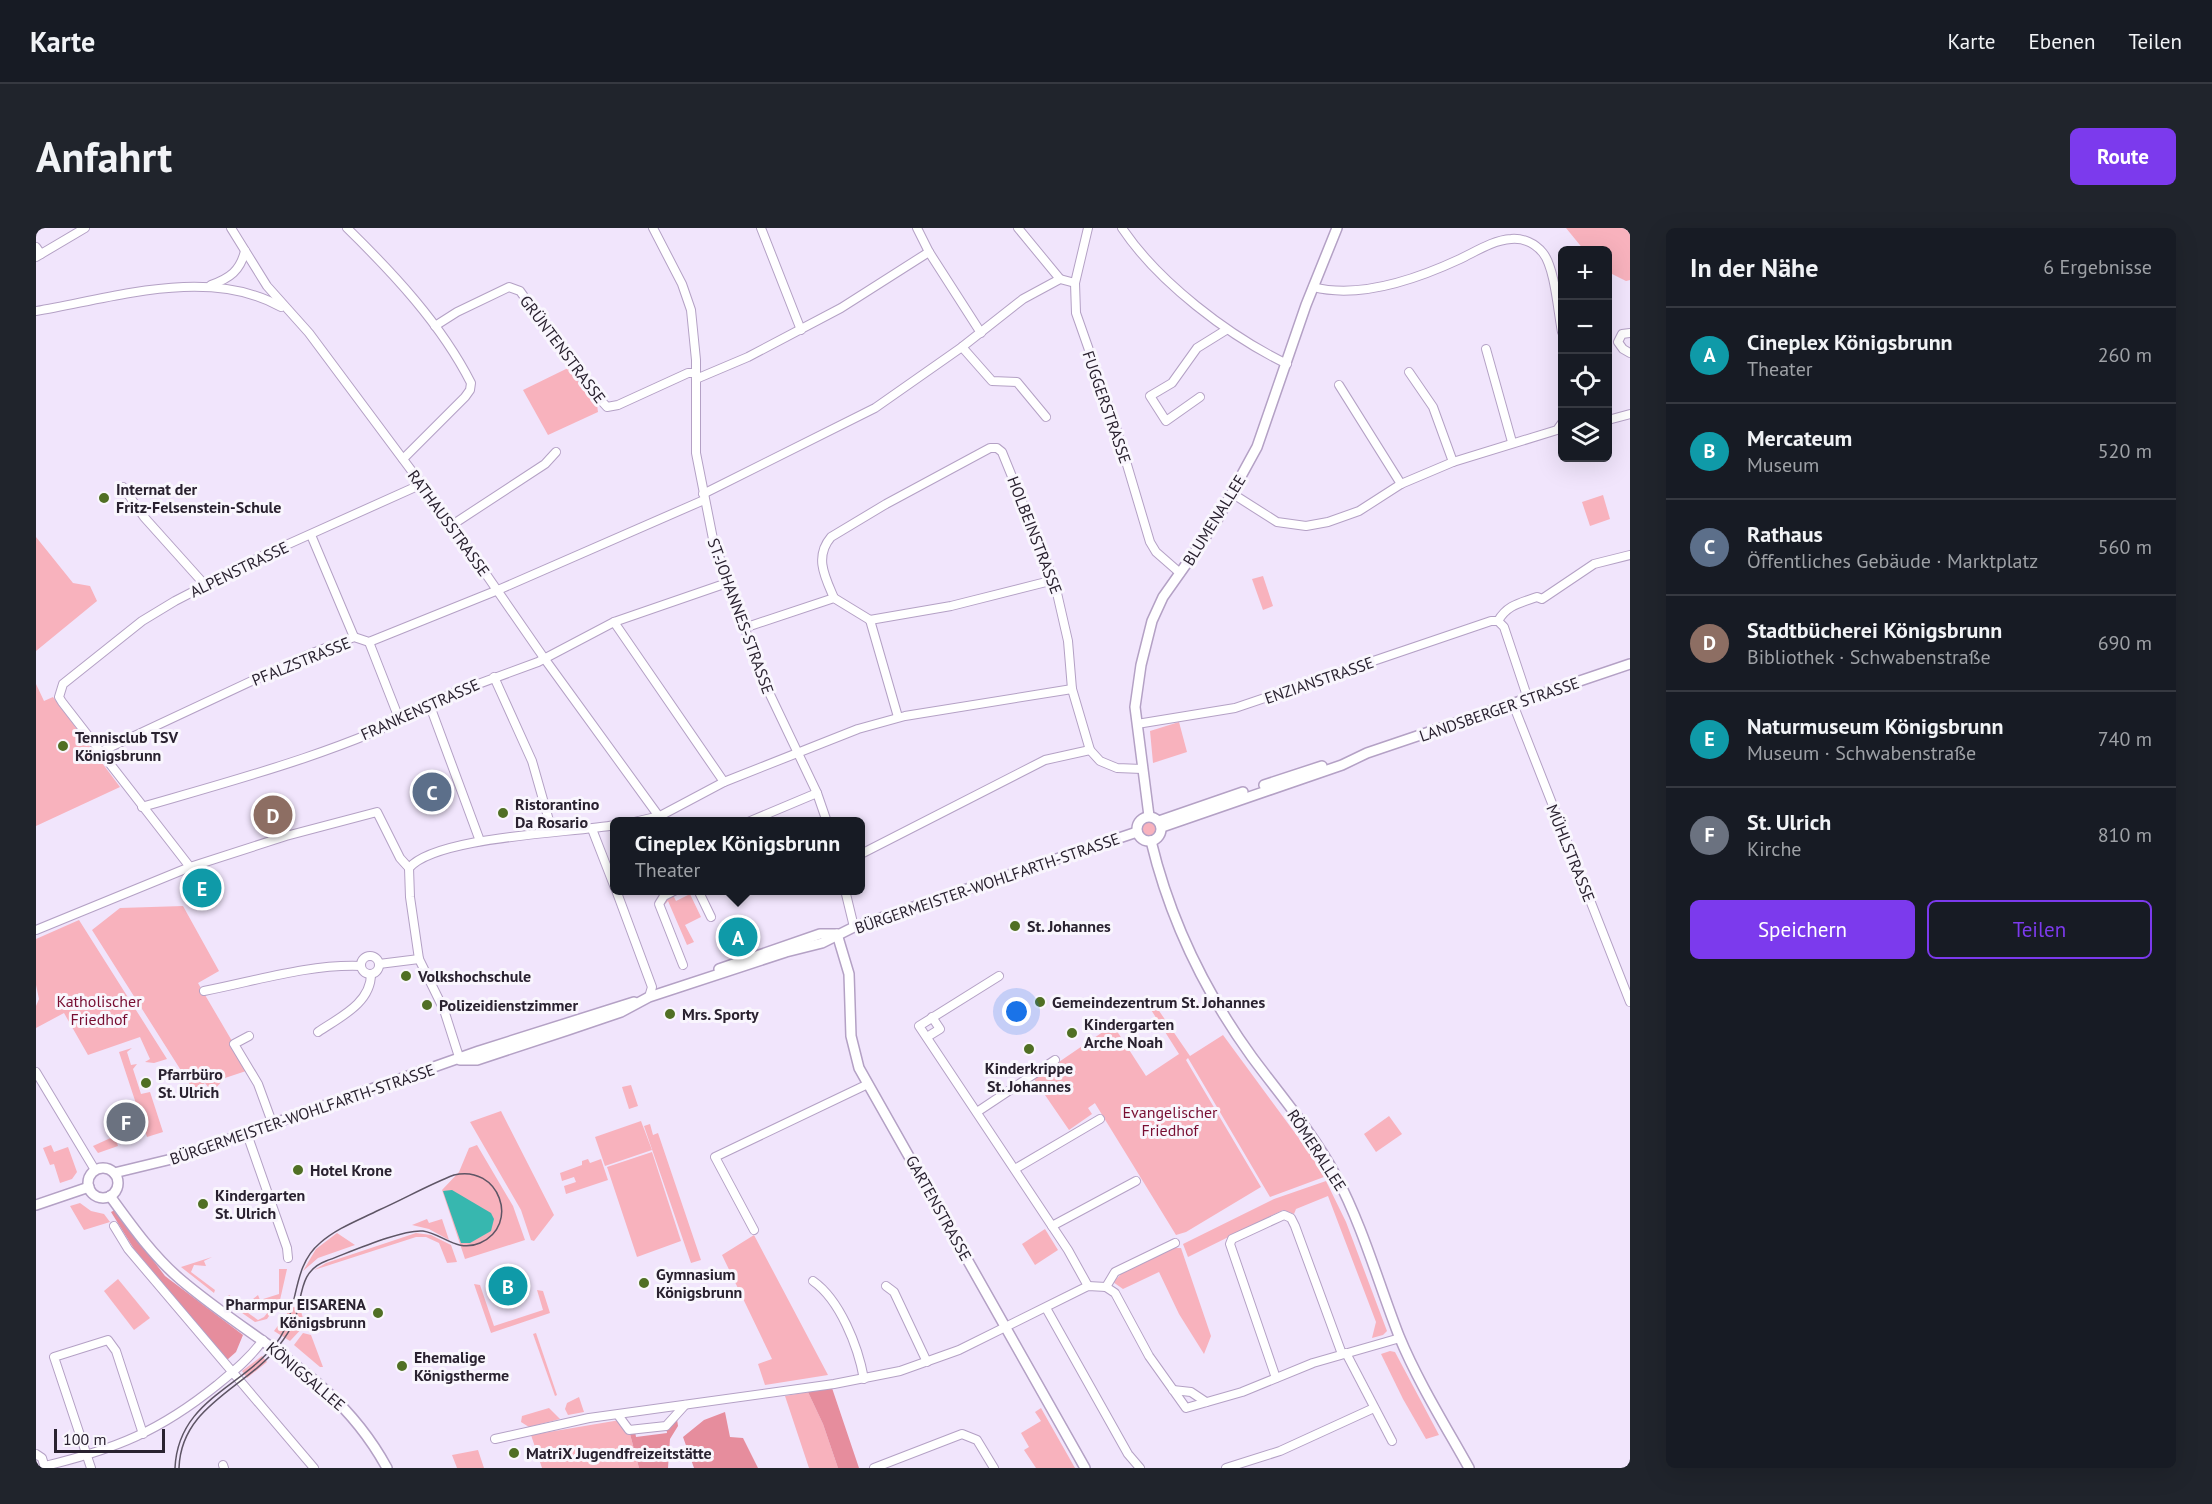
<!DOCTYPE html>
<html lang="de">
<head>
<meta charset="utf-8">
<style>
	:root { --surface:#171b24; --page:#20242c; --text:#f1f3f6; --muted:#9ea1a6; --line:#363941; --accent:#7c3aed }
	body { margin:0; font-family:"PT Sans",sans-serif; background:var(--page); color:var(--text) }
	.controls { position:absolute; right:18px; top:18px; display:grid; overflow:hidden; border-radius:9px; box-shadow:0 6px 24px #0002 }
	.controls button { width:54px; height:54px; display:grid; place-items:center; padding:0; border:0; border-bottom:2px solid var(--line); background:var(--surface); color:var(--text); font:30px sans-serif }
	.scale { position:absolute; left:18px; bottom:15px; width:111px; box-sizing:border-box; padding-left:6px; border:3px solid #2a2230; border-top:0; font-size:16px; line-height:21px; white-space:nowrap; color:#2a2230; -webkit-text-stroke:4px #f9f6fd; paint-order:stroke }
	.you { position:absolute; left:981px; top:784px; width:21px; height:21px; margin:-15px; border:4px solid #fff; border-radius:50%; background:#1a73e8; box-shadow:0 0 0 9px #1a73e833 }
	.badge { display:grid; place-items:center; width:39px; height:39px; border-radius:50%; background:var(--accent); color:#fff; font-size:20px; font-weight:700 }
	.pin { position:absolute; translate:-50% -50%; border:3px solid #fff; box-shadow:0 2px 6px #0006 }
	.popup { position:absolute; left:574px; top:589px; width:255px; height:78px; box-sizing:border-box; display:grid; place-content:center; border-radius:9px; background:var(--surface); filter:drop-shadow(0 2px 4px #0005); font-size:20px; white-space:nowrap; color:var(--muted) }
	.popup b { font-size:22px; color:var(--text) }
	.popup::after { content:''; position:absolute; left:50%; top:100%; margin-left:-12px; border:12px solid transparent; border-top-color:var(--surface) }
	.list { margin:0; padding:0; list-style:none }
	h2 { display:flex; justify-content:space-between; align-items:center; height:78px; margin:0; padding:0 24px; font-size:26px }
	h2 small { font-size:20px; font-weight:400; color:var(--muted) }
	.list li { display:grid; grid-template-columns:39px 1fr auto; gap:18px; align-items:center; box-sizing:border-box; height:96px; padding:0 24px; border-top:2px solid var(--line) }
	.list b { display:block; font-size:22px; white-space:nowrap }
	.list p { margin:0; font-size:20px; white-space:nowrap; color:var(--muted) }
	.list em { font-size:20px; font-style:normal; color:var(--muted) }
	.actions { display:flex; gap:12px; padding:18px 24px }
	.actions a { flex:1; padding:14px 0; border:2px solid var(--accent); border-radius:9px; text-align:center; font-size:21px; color:var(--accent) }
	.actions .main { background:var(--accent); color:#fff }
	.icon { flex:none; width:33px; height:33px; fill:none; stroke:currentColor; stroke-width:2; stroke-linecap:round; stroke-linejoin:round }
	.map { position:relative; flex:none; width:1594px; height:1240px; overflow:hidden; border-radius:9px }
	header { display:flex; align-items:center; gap:36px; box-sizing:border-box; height:84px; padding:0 30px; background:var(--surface); border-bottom:2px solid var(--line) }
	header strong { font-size:28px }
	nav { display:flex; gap:33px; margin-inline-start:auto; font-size:21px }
	.intro { display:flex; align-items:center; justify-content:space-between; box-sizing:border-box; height:144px; padding:0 36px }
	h1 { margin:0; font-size:42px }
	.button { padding:15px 27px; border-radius:9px; background:var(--accent); color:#fff; font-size:21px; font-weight:700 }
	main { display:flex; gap:36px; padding:0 36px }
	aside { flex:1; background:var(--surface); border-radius:9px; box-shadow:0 6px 24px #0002 }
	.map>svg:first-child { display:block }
	.green { fill:#f8b2bd }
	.forest { fill:#e68d9d }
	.water { fill:#37b7af }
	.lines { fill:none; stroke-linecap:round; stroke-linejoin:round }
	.minor-casing { stroke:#b4a1c5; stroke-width:10 }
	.tertiary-casing { stroke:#b4a1c5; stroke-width:12 }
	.minor { stroke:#fff; stroke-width:8 }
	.tertiary { stroke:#fff; stroke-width:9 }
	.tram { stroke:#5e5565; stroke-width:1.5 }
	.poi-dot { fill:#506f24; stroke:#f9f6fd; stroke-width:2 }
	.labels { text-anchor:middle; stroke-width:6; stroke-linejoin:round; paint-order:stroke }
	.street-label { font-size:16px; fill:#2a2230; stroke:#f9f6fd }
	.poi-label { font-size:16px; font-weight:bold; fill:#2a2230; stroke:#f9f6fd; text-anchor:start }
	.park-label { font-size:16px; fill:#780e32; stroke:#f9f6fd }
</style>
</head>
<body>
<header>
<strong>Karte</strong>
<nav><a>Karte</a><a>Ebenen</a><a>Teilen</a></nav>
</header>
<div class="intro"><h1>Anfahrt</h1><a class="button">Route</a></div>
<main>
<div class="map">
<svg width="1594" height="1240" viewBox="0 0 1594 1240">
	<rect width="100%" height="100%" fill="#f1e5fc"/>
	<g class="green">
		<path d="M1530 0H1594V52L1590 53 1572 44V22H1548Z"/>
		<path d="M532 140 561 177 562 184 512 207 487 162Z"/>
		<path d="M1567 267 1574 291 1554 298 1546 274Z"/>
		<path d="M0 309 37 355 54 358 61 373 0 423Z"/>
		<path d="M1227 348 1237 378 1227 382 1216 351Z"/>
		<path d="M0 456 8 473 17 469 84 559 0 598Z"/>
		<path d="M1143 494 1151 524 1117 535 1114 503Z"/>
		<circle cx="1113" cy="601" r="8"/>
		<path d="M654 666 665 689 649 697 658 714 651 717 632 673 627 678 630 670 637 667 640 673Z"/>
		<path d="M147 678 183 743 162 755 213 842 189 850 176 864 169 855 158 863 56 702 84 680Z"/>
		<path d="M43 692 131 831 118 835 109 834 114 831 104 809 52 827 28 785 0 800V778L3 771 0 757V711Z"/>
		<path d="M1117 774 1154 828 1187 807 1273 924 1288 949 1234 969 1152 830 1150 832 1225 959 1150 1004 1140 1007 1033 833 1059 875 1052 880 1056 886 1033 902 998 851 1077 797 1110 848 1143 826 1112 777Z"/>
		<path d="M96 820 91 824 95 837 101 836 97 841 105 866 114 864 127 904 111 909 83 824Z"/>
		<path d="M595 857 602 878 593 881 586 859Z"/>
		<path d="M465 883 518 987 498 1013 495 1012 485 982 434 894Z"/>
		<path d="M1353 888 1366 906 1340 924 1328 906Z"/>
		<path d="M605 893 616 922 569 938 559 909Z"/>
		<path d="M614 896 617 907 622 905 665 1032 655 1035 608 898Z"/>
		<path d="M79 908 82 918 62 925 57 918Z"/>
		<path d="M15 917 18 924 32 919 41 944 36 951 24 955 18 936 14 937 7 920Z"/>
		<path d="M441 917 477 978 489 1012 429 1031 406 962 423 944 433 920Z"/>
		<path d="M616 924 645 1013 601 1029 571 939Z"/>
		<path d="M552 931 554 935 565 931 572 952 530 966 528 958 540 954 538 949 526 953 524 945 546 937V933Z"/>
		<path d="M1290 953 1310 994 1351 1103 1347 1107 1336 1110 1340 1094 1292 968 1260 981 1258 986 1247 982 1152 1029 1147 1016 1238 971Z"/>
		<path d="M44 975 55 983 68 986 74 994 48 1002 34 978Z"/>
		<path d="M391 991 393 995 406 991 413 1012 393 1001 376 997Z"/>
		<path d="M1009 1001 1022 1022 999 1037 986 1016Z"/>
		<path d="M301 1005 319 1017 282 1030 267 1043 280 1021Z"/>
		<path d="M380 1005 395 1007 415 1017 421 1034 411 1035 403 1015 390 1009H380L278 1042 290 1035Z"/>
		<path d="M718 1007 792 1147 729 1157 722 1136 736 1131 686 1027Z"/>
		<path d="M1137 1020H1145L1175 1108 1168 1126 1143 1086 1123 1044 1087 1061 1077 1054 1086 1045Z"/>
		<path d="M176 1029 168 1033 170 1038 158 1037 155 1044 179 1062 178 1065 145 1039Z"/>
		<path d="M243 1041H251L244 1072 231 1091 219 1094 189 1073 193 1067 197 1070 195 1073 222 1092 228 1089 236 1079 224 1073 221 1076 217 1071 222 1067 224 1072 243 1066Z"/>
		<path d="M82 1051 114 1090 98 1102 68 1063Z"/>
		<path d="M438 1056 444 1057 458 1098 507 1082 501 1062 507 1063 514 1085 455 1105Z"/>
		<path d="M256 1079 264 1080 269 1097 254 1113 238 1103Z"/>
		<path d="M267 1105 275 1107 287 1139H284L258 1117Z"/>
		<path d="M500 1105 521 1167 519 1168 497 1106Z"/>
		<path d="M1354 1123 1359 1124 1403 1207 1390 1211 1367 1171 1345 1126Z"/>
		<path d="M226 1128 231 1134 211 1150 206 1143Z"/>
		<path d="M772 1164 787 1196 802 1240H773L749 1168Z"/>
		<path d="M543 1169 548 1184 532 1187 529 1181 531 1175Z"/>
		<path d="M513 1180 524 1191 493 1199 485 1194 486 1188Z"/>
		<path d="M1005 1180 1039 1240H1000L988 1222 993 1219 985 1205 1005 1193 999 1184Z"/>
		<path d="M590 1191 603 1240H506L495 1207Z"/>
		<path d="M442 1222 448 1240H421L416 1227Z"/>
	</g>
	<g class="forest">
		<path d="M79 982 129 1048 207 1107 200 1124 191 1132 98 1021 75 984Z"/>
		<path d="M796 1160 823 1240H802L787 1196 772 1164Z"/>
		<path d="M689 1184 694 1209 707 1210 722 1240H658L647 1209 668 1192Z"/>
		<path d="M637 1190 641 1191 642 1198 634 1211 632 1240H603L594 1206 599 1203 600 1209 631 1205 630 1198Z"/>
	</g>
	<g class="water">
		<path d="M416 962 455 985 458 991 455 1003 434 1015H425L407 963Z"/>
		<circle cx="472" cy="1059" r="12"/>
	</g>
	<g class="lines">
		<defs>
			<g id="minor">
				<path d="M195 0 231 58 273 105 416 297 508 430 627 594"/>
				<path d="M311 0C357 45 405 96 435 155L434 162 429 169 367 231"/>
				<path d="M617 0 646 56 655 82 660 132V225L677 311 728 454 781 565 791 594"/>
				<path d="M725 0 765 102"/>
				<path d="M881 0 893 24 945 105"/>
				<path d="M982 0 1024 51"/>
				<path d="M1052 0 1039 55 1040 85 1078 193 1114 314 1120 324 1144 345"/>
				<path d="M1086 0C1122 54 1193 108 1251 136"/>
				<path d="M0 19 5 26"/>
				<path d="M0 29 49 0"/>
				<path d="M175 57C194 50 204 43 209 23"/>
				<path d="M1277 59C1323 71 1381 51 1424 31 1439 24 1457 12 1475 11 1487 10 1499 15 1507 25 1519 40 1522 84 1526 104"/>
				<path d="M0 83C77 70 173 38 245 79"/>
				<path d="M399 98 421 84 473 59 484 63 551 157 571 179 582 177 652 145H660"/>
				<path d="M1594 105 1586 106 1582 114 1587 121 1594 125"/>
				<path d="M926 119 956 153 981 154 1010 189"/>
				<path d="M1450 121 1476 214"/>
				<path d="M1373 144 1397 179 1417 234"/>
				<path d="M660 151 712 129 805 80 893 24"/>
				<path d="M1303 157 1365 256"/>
				<path d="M1164 169 1130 193 1114 168 1136 155 1161 120 1190 102"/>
				<path d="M1572 192 1594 186"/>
				<path d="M87 259 108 289 169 357"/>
				<path d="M667 266 839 180 926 119 987 71 1024 51 1039 55"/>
				<path d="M1197 266 1241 294 1270 298 1292 294 1323 283 1365 256 1417 234 1521 202 1526 195"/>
				<path d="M416 297 509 236 520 224"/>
				<path d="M275 307 318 409"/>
				<path d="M798 370C789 349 778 329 795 309L850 276 954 220H961L966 224 1018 352 1032 413 1036 461 1054 522 1064 533 1081 540 1106 541"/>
				<path d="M834 392 915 378 1018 352"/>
				<path d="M834 392 862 489"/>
				<path d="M1462 393C1471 377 1484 375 1501 369L1506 371 1558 336 1594 327"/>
				<path d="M578 394 688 554"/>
				<path d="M708 400 798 370 834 392"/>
				<path d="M333 414 364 493"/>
				<path d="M458 449 496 533 516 603"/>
				<path d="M1477 476 1594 774"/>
				<path d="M394 478 444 613"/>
				<path d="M1101 496 1199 480 1455 393H1462L1468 399 1492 471"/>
				<path d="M64 524 269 428 318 409 333 414 462 362 668 272"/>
				<path d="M106 579C199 552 308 523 394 478L396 473 502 434 578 394 691 355"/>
				<path d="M598 594 624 588 688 554 822 501 869 488 1036 461"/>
				<path d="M712 594 781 565"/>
				<path d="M556 601 579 660"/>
				<path d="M825 626 1009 532 1054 522"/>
				<path d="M154 639 26 474 23 469 27 456 106 393 139 373 228 327 386 256"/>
				<path d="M373 640C400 608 536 605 579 597"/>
				<path d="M373 640 374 669 383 731 408 782 424 832"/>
				<path d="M580 662 616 759 613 769"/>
				<path d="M640 662 628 668 623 676 647 737"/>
				<path d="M662 662 675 689"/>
				<path d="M809 662 818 699"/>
				<path d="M0 702 154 639 250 608 341 584 364 630 373 640"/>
				<circle cx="334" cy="737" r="9"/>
				<path d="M343 736 383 731"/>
				<path d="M963 748 883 798 1032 1022 1052 1058"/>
				<path d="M168 763C220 753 272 736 325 738"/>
				<path d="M282 804C304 789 335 775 335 746"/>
				<path d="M213 808 198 816 222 856 237 897"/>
				<path d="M891 809 904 801 896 789"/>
				<path d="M0 844 59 942"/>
				<path d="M941 884 1019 832"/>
				<path d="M211 906 251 1020 252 1030"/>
				<path d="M979 941 1064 891"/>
				<path d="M78 998 92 1021 278 1240"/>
				<path d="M1016 998 1100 953"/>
				<path d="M718 1002 679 929 832 856"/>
				<path d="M777 1053C804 1072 822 1118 828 1151"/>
				<path d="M850 1058 858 1064 891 1134"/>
				<path d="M1070 1059 1079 1044 1139 1015"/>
				<path d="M1010 1080 1092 1226 1104 1240"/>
				<path d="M1310 1125 1356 1213"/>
				<path d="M1240 1150 1194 1016 1196 1011 1248 987 1255 990 1259 998 1306 1126"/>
				<path d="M1137 1162 1155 1164 1170 1174"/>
				<path d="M582 1187 593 1202 630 1198 649 1177"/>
				<path d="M459 1211 553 1190 798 1156 864 1143 923 1122 1052 1058 1070 1059 1079 1065 1113 1128 1150 1180 1206 1164 1277 1135 1364 1110"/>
				<path d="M0 1226 6 1230 9 1240"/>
				<path d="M187 1237 188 1240"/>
				<path d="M9 1238C80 1221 124 1203 181 1157 198 1143 214 1130 227 1112"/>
				<path d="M55 1240 18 1129 72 1112 80 1123 107 1206"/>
				<path d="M838 1240 926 1206 941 1212 958 1240"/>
				<path d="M1190 1240 1244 1223 1338 1180"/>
			</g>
			<g id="tertiary">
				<path d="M1228 557 1286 538"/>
				<path d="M1113 588 1099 479 1105 437 1116 393 1127 369 1180 294 1221 219 1270 77 1301 0"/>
				<circle cx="1113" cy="601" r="12"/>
				<path d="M1123 593 1207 564"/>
				<path d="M1126 599 1306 537 1331 525 1594 436"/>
				<path d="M1115 613C1134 692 1169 764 1216 829 1245 868 1277 905 1300 948 1327 999 1342 1054 1363 1108 1382 1154 1409 1197 1433 1240"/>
				<path d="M801 706 813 746 815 808 823 840 1049 1240"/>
				<path d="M683 741 784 706H801"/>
				<path d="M424 832H441L532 802 585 784 613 769 750 724 786 715 818 699 1101 604"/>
				<circle cx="67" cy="955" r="15"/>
				<path d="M78 945 140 930 443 823 598 774"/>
				<path d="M74 968C95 997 117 1028 144 1051 220 1116 301 1148 351 1240"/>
				<path d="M0 977 53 959"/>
			</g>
		</defs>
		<use href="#minor" class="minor-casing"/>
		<use href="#tertiary" class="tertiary-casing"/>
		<use href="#minor" class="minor"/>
		<use href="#tertiary" class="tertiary"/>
		<path class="tram" d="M139 1240C142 1172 206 1160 241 1114 264 1084 254 1040 284 1015 301 1000 323 992 343 982 368 971 392 957 418 947 463 936 485 997 444 1015 421 1025 407 1006 387 1003 366 1001 312 1025 290 1033 263 1043 267 1068 259 1091 255 1101 249 1110 242 1119 208 1161 145 1178 143 1240"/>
	</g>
	<g class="poi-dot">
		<circle cx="68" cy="270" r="6"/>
		<circle cx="27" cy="518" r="6"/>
		<circle cx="467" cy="585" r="6"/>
		<circle cx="979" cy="698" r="6"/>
		<circle cx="370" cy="748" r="6"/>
		<circle cx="1004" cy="774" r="6"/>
		<circle cx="391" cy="777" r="6"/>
		<circle cx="634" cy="786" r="6"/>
		<circle cx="1036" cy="805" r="6"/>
		<circle cx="993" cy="821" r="6"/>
		<circle cx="110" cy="855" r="6"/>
		<circle cx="262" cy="942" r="6"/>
		<circle cx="167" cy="976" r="6"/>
		<circle cx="608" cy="1055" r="6"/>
		<circle cx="342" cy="1085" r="6"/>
		<circle cx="366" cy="1138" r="6"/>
		<circle cx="478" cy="1225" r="6"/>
	</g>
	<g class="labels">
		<g class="street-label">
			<text transform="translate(527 121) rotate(53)" y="6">GRÜNTENSTRASSE</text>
			<text transform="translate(1071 179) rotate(71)" y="6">FUGGERSTRASSE</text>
			<text transform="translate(1178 292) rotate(-58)" y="6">BLUMENALLEE</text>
			<text transform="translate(413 295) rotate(54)" y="6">RATHAUSSTRASSE</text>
			<text transform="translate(999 307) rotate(69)" y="6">HOLBEINSTRASSE</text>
			<text transform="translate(203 341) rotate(-26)" y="6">ALPENSTRASSE</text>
			<text transform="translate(705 388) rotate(70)" y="6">ST.-JOHANNES-STRASSE</text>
			<text transform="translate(265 433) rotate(-22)" y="6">PFALZSTRASSE</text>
			<text transform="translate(1283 452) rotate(-19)" y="6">ENZIANSTRASSE</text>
			<text transform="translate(384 481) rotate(-24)" y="6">FRANKENSTRASSE</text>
			<text transform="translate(1463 481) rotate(-19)" y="6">LANDSBERGER STRASSE</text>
			<text transform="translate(1535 625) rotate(68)" y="6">MÜHLSTRASSE</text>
			<text transform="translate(951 655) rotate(-19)" y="6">BÜRGERMEISTER-WOHLFARTH-STRASSE</text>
			<text transform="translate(266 886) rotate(-19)" y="6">BÜRGERMEISTER-WOHLFARTH-STRASSE</text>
			<text transform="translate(1281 922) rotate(57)" y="6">RÖMERALLEE</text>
			<text transform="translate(903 980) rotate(61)" y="6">GARTENSTRASSE</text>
			<text transform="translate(270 1148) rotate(40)" y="6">KÖNIGSALLEE</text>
		</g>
		<g class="poi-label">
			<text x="80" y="267">Internat der<tspan x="80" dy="18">Fritz-Felsenstein-Schule</tspan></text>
			<text x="39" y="515">Tennisclub TSV<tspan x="39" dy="18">Königsbrunn</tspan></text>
			<text x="479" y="582">Ristorantino<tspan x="479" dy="18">Da Rosario</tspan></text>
			<text x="991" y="704">St. Johannes</text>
			<text x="382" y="754">Volkshochschule</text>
			<text x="1016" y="780">Gemeindezentrum St. Johannes</text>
			<text x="403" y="783">Polizeidienstzimmer</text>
			<text x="646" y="792">Mrs. Sporty</text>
			<text x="1048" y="802">Kindergarten<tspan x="1048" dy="18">Arche Noah</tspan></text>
			<text x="993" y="846" text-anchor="middle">Kinderkrippe<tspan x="993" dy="18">St. Johannes</tspan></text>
			<text x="122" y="852">Pfarrbüro<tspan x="122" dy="18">St. Ulrich</tspan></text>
			<text x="274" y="948">Hotel Krone</text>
			<text x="179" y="973">Kindergarten<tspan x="179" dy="18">St. Ulrich</tspan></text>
			<text x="620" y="1052">Gymnasium<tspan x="620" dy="18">Königsbrunn</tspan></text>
			<text x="330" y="1082" text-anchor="end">Pharmpur EISARENA<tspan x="330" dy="18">Königsbrunn</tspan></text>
			<text x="378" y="1135">Ehemalige<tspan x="378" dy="18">Königstherme</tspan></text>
			<text x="490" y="1231">MatriX Jugendfreizeitstätte</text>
		</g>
		<g class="park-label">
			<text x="63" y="779">Katholischer<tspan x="63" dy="18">Friedhof</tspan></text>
			<text x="1134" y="890">Evangelischer<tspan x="1134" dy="18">Friedhof</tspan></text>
		</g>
	</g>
</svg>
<div class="controls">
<button>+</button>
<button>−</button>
<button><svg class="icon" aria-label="locate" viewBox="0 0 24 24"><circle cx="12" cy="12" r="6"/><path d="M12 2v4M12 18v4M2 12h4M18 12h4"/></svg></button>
<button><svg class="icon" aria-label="layers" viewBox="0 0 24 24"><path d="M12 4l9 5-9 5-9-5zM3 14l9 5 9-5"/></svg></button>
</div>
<div class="scale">100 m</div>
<div class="you"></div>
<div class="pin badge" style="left:702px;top:709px;background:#0f9aa8">A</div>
<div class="popup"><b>Cineplex Königsbrunn</b>Theater</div>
<div class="pin badge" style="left:472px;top:1058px;background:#0f9aa8">B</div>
<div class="pin badge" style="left:396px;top:564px;background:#5c6f8a">C</div>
<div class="pin badge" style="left:237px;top:587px;background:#8d6e63">D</div>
<div class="pin badge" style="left:166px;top:660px;background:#0f9aa8">E</div>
<div class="pin badge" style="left:90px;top:894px;background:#6b7280">F</div>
</div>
<aside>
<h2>In der Nähe<small>6 Ergebnisse</small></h2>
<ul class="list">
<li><span class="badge" style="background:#0f9aa8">A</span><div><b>Cineplex Königsbrunn</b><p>Theater</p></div><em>260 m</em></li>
<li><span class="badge" style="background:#0f9aa8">B</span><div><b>Mercateum</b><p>Museum</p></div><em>520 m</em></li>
<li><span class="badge" style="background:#5c6f8a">C</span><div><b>Rathaus</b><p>Öffentliches Gebäude · Marktplatz</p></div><em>560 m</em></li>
<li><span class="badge" style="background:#8d6e63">D</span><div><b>Stadtbücherei Königsbrunn</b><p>Bibliothek · Schwabenstraße</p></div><em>690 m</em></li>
<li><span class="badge" style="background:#0f9aa8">E</span><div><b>Naturmuseum Königsbrunn</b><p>Museum · Schwabenstraße</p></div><em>740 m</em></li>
<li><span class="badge" style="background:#6b7280">F</span><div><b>St. Ulrich</b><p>Kirche</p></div><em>810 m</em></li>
</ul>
<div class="actions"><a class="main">Speichern</a><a>Teilen</a></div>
</aside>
</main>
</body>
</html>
